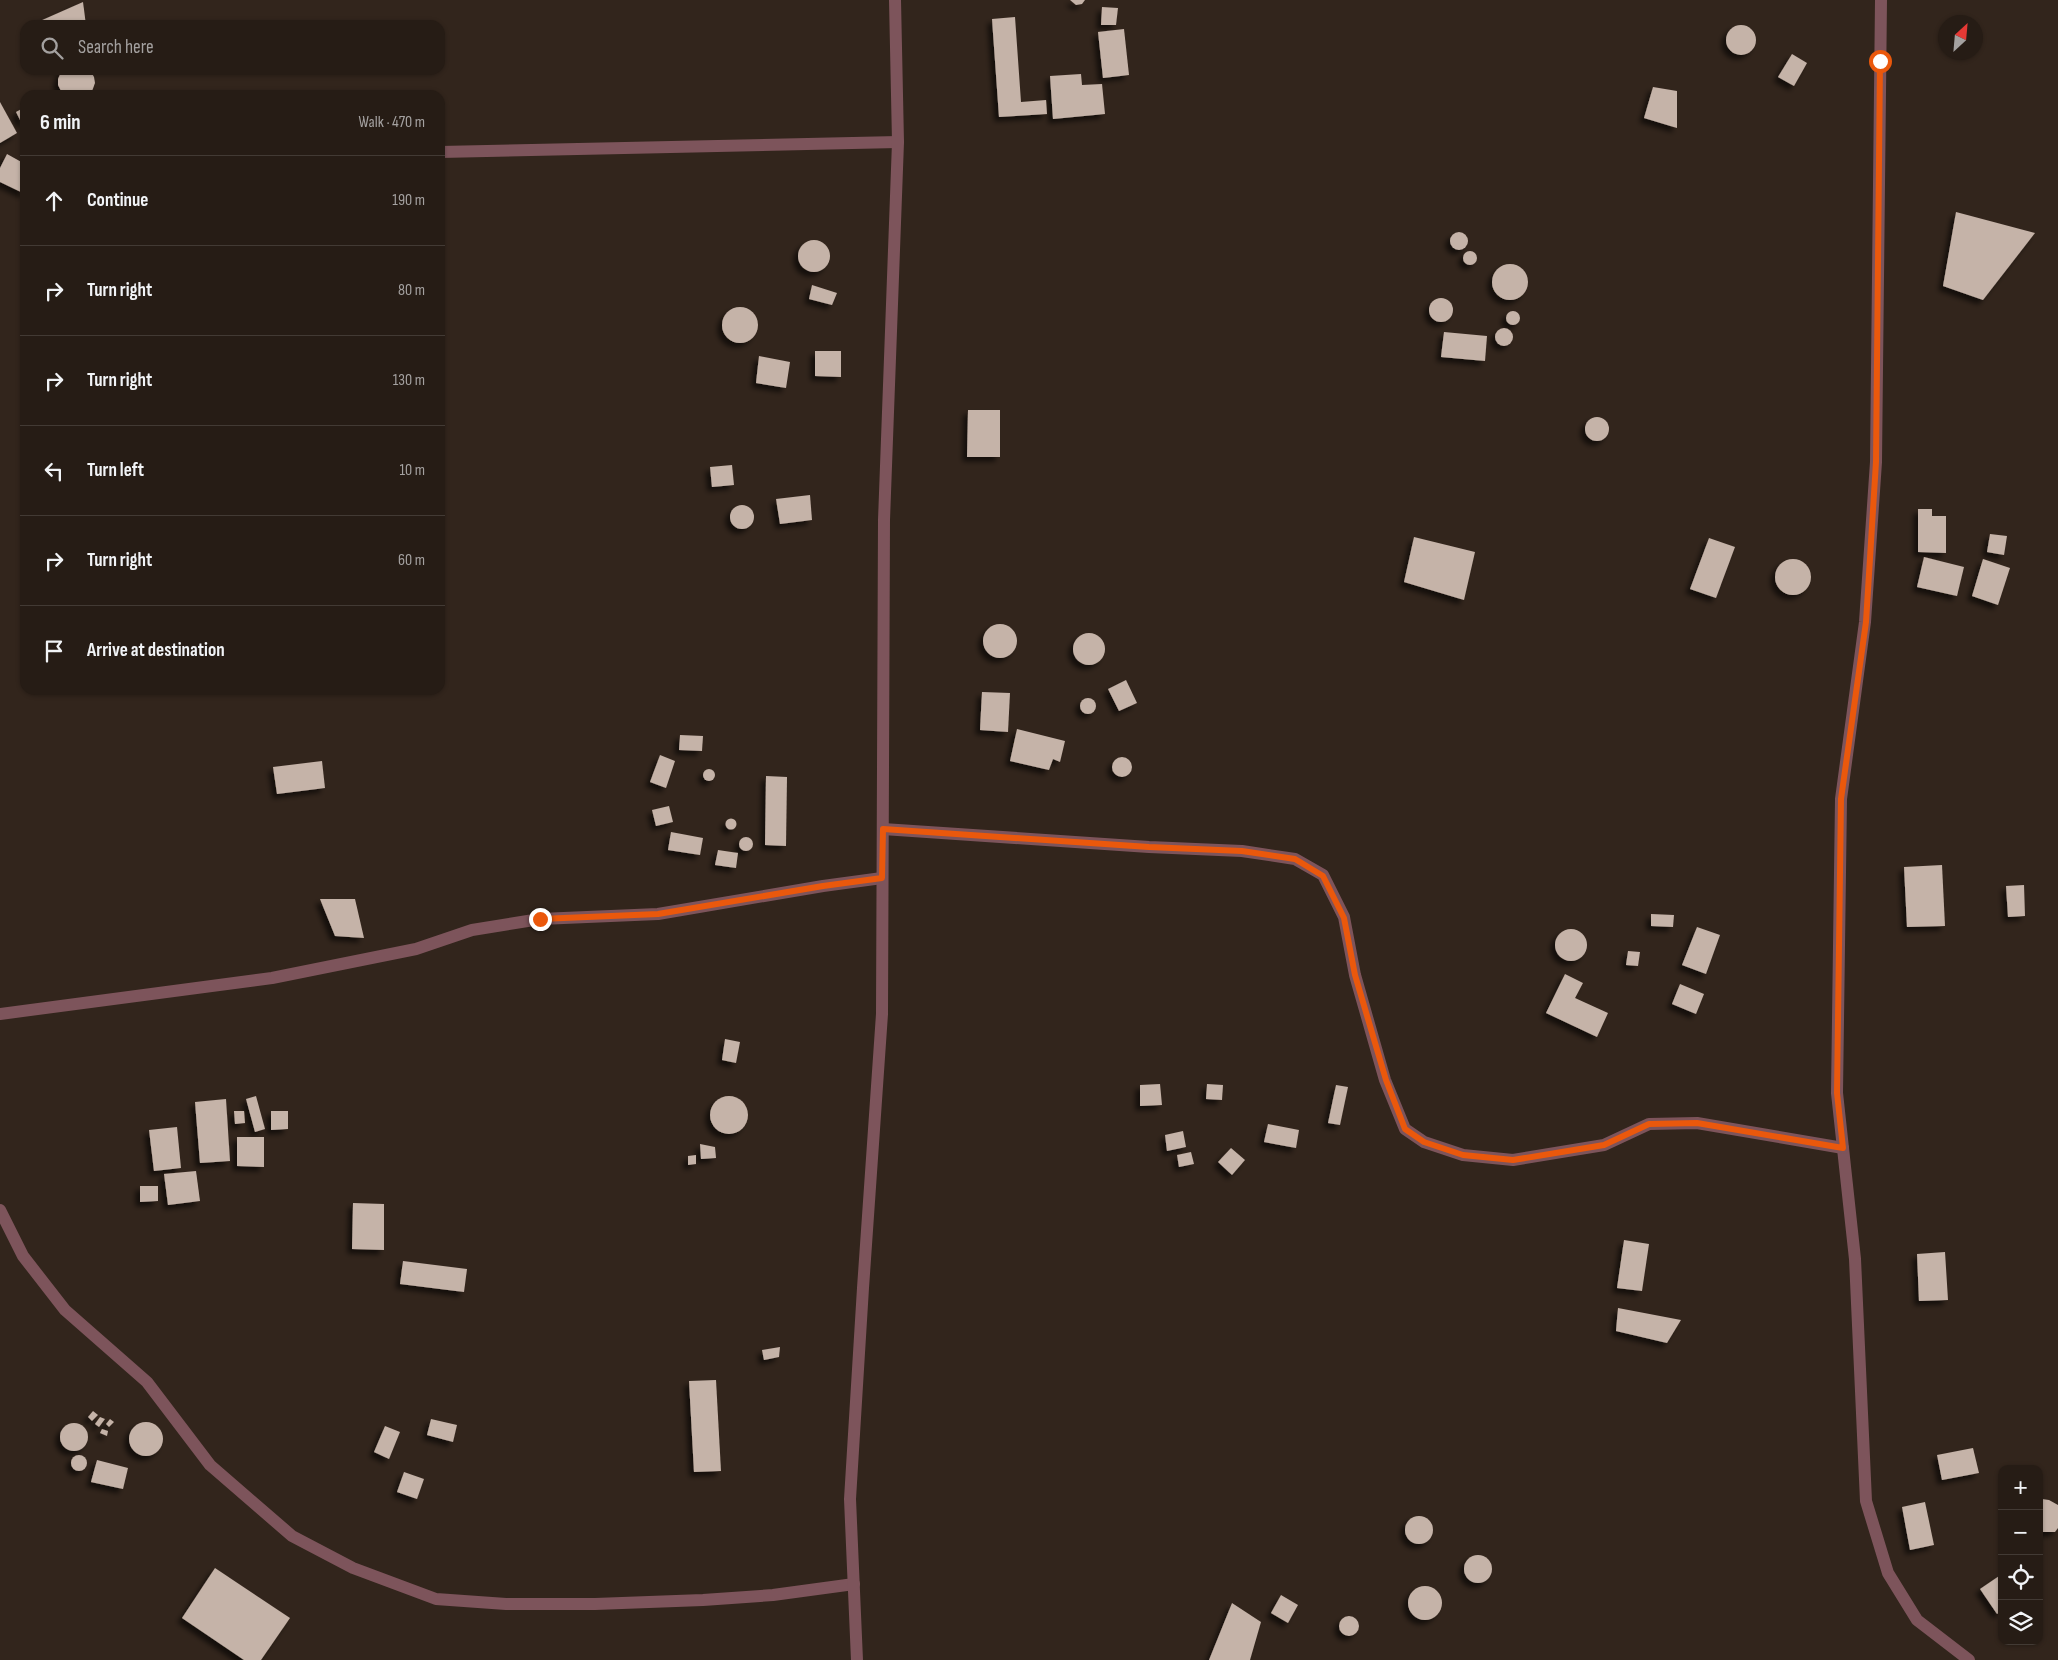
<!DOCTYPE html>
<html lang="en">
<head>
<meta charset="utf-8">
<style>
	:root { --surface:#261c15; --page:#2e251e; --text:#f1f3f6; --muted:#a4a1a0; --line:#423a34 }
	body { margin:0; font-family:"Sofia Sans Condensed",sans-serif; background:var(--page); color:var(--text) }
	.controls { position:absolute; right:15px; bottom:15px; display:grid; overflow:hidden; border-radius:10px; box-shadow:0 1px 4px #0004 }
	.controls button { width:45px; height:45px; display:grid; place-items:center; padding:0; border:0; border-bottom:1px solid var(--line); background:var(--surface); color:var(--text); font:25px sans-serif }
	.compass { position:absolute; left:1938px; top:15px; width:45px; height:45px; border-radius:50%; background:var(--surface); box-shadow:0 1px 4px #0004; rotate:26deg }
	.stop { position:absolute; width:15px; height:15px; margin:-11px; border:4px solid #ea580c; border-radius:50%; background:#fff }
	.stop.end { background:#ea580c; border-color:#fff; box-shadow:0 1px 5px #0008 }
	.list { margin:0; padding:0; list-style:none }
	h2 { display:flex; justify-content:space-between; align-items:center; height:65px; margin:0; padding:0 20px; font-size:21px }
	h2 small { font-size:16px; font-weight:400; color:var(--muted) }
	.list li { display:grid; grid-template-columns:32px 1fr auto; gap:15px; align-items:center; box-sizing:border-box; height:90px; padding:0 20px; border-top:1px solid var(--line) }
	.list b { display:block; font-size:19px; white-space:nowrap }
	.list em { font-size:16px; font-style:normal; color:var(--muted) }
	.icon { flex:none; width:28px; height:28px; fill:none; stroke:currentColor; stroke-width:2; stroke-linecap:round; stroke-linejoin:round }
	.map { position:relative; flex:none; width:2058px; height:1660px; overflow:hidden }
	.search { position:absolute; background:var(--surface); box-shadow:0 1px 4px #0004; left:20px; top:20px; width:425px; height:55px; display:flex; align-items:center; gap:12px; box-sizing:border-box; padding:0 18px; border-radius:15px; color:var(--muted); font-size:19px }
	.panel { position:absolute; background:var(--surface); box-shadow:0 1px 4px #0004; left:20px; top:90px; width:425px; height:605px; border-radius:15px }
	.map>svg:first-child { display:block }
	.building { fill:#c5b3a8; filter:url(#shadow) }
	.lines { fill:none; stroke-linecap:round; stroke-linejoin:round }
	.minor { stroke:#7d545b; stroke-width:12 }
	.route { stroke:#ea580c; stroke-width:6 }
</style>
</head>
<body>
<div class="map">
<svg width="2058" height="1660" viewBox="0 0 2058 1660">
	<defs>
		<filter id="shadow"><feDropShadow dx="-4.5" dy="4.5" stdDeviation="2.5" flood-color="#0009"/></filter>
	</defs>
	<rect width="100%" height="100%" fill="#32251c"/>
	<g class="building">
		<path d="M1070 0H1085L1082 4 1076 5Z"/>
		<path d="M83 2 86 25H42L40 21Z"/>
		<path d="M1102 7 1118 8 1116 25H1101Z"/>
		<path d="M1015 17 1021 102 1046 100 1047 114 999 117 992 19Z"/>
		<circle cx="1741" cy="40" r="15"/>
		<path d="M1124 29 1129 75 1103 78 1098 32Z"/>
		<path d="M1792 54 1807 63 1794 86 1778 77Z"/>
		<path d="M62 70H90L94 77 95 83 91 94 63 95 58 85V79Z"/>
		<path d="M1081 74 1082 85 1102 84 1105 114 1053 119 1050 76Z"/>
		<path d="M1653 87 1677 91V128L1644 118Z"/>
		<path d="M0 102 17 133 0 143Z"/>
		<path d="M25 107V122L22 124 16 112Z"/>
		<path d="M7 154 25 164V194L0 182V168Z"/>
		<path d="M1956 212 2035 233 1983 300 1943 286Z"/>
		<circle cx="1459" cy="241" r="9"/>
		<circle cx="814" cy="256" r="16"/>
		<circle cx="1470" cy="258" r="7"/>
		<circle cx="1510" cy="282" r="18"/>
		<path d="M812 285 837 293 832 305 809 299Z"/>
		<circle cx="1441" cy="310" r="12"/>
		<circle cx="740" cy="325" r="18"/>
		<circle cx="1513" cy="318" r="7"/>
		<circle cx="1504" cy="337" r="9"/>
		<path d="M1444 332 1487 336 1485 361 1441 357Z"/>
		<path d="M815 351H841V377L815 376Z"/>
		<path d="M759 356 790 362 786 388 756 383Z"/>
		<path d="M968 410H1000V457H967Z"/>
		<circle cx="1597" cy="429" r="12"/>
		<path d="M732 465 734 485 712 487 710 467Z"/>
		<path d="M810 495 812 520 780 524 776 499Z"/>
		<circle cx="742" cy="517" r="12"/>
		<path d="M1918 509H1932V516H1946V553L1918 552Z"/>
		<path d="M1990 534 2007 536 2004 555 1987 552Z"/>
		<path d="M1414 537 1475 552 1464 600 1404 582Z"/>
		<path d="M1709 538 1735 547 1716 598 1690 589Z"/>
		<path d="M1924 557 1964 567 1957 596 1917 587Z"/>
		<path d="M1983 559 2010 568 1998 605 1972 596Z"/>
		<circle cx="1793" cy="577" r="18"/>
		<circle cx="1000" cy="641" r="17"/>
		<circle cx="1089" cy="649" r="16"/>
		<path d="M1126 680 1137 703 1119 711 1108 689Z"/>
		<path d="M982 692 1010 693 1008 732 980 730Z"/>
		<circle cx="1088" cy="706" r="8"/>
		<path d="M1017 729 1065 741 1060 762 1053 759 1049 770 1010 761Z"/>
		<path d="M680 735 703 736 702 751 679 750Z"/>
		<path d="M660 755 675 761 666 788 650 782Z"/>
		<circle cx="1122" cy="767" r="10"/>
		<path d="M322 761 325 788 277 794 273 767Z"/>
		<circle cx="709" cy="775" r="6"/>
		<path d="M766 776 787 777 786 846 765 845Z"/>
		<path d="M669 806 673 822 656 826 652 810Z"/>
		<circle cx="731" cy="824" r="5.5"/>
		<path d="M671 832 703 838 700 855 668 850Z"/>
		<circle cx="746" cy="844" r="7"/>
		<path d="M718 850 738 853 736 868 715 865Z"/>
		<path d="M1942 865 1945 926 1907 927 1904 867Z"/>
		<path d="M2024 885 2025 916 2008 917 2006 886Z"/>
		<path d="M320 899H355L364 938 335 936Z"/>
		<path d="M1651 914 1674 915 1673 927 1651 926Z"/>
		<path d="M1697 927 1720 935 1706 974 1682 965Z"/>
		<circle cx="1571" cy="945" r="16"/>
		<path d="M1628 951 1640 952 1638 966 1626 965Z"/>
		<path d="M1565 974 1583 983 1575 998 1608 1013 1597 1037 1546 1013Z"/>
		<path d="M1680 984 1704 994 1696 1014 1672 1004Z"/>
		<path d="M725 1039 740 1042 736 1063 722 1060Z"/>
		<path d="M1160 1084 1162 1105 1140 1106V1085Z"/>
		<path d="M1207 1084 1223 1085 1222 1100 1206 1099Z"/>
		<path d="M1336 1085 1348 1087 1340 1125 1328 1123Z"/>
		<path d="M256 1096 265 1129 255 1132 246 1099Z"/>
		<circle cx="729" cy="1115" r="19"/>
		<path d="M226 1099 230 1161 200 1163 195 1102Z"/>
		<path d="M234 1111H244L245 1123 235 1124Z"/>
		<path d="M271 1111H288V1129L271 1130Z"/>
		<path d="M1268 1124 1299 1130 1296 1148 1264 1142Z"/>
		<path d="M177 1127 181 1168 154 1171 149 1130Z"/>
		<path d="M1183 1131 1186 1147 1167 1151 1165 1135Z"/>
		<path d="M237 1137H264V1167L237 1166Z"/>
		<path d="M700 1144 715 1147 716 1158 701 1159Z"/>
		<path d="M1231 1148 1245 1160 1232 1175 1218 1162Z"/>
		<path d="M1191 1152 1194 1164 1179 1167 1177 1155Z"/>
		<path d="M696 1155V1164L688 1165V1156Z"/>
		<path d="M196 1171 200 1201 168 1205 164 1174Z"/>
		<path d="M140 1186H158V1201L140 1202Z"/>
		<path d="M353 1203 384 1204V1250L352 1249Z"/>
		<path d="M1624 1240 1649 1244 1642 1291 1617 1288Z"/>
		<path d="M1945 1252 1948 1300 1919 1301 1917 1254Z"/>
		<path d="M403 1261 467 1269 464 1292 400 1284Z"/>
		<path d="M1618 1308 1681 1320 1667 1343 1616 1331Z"/>
		<path d="M780 1347 779 1357 764 1360 762 1350Z"/>
		<path d="M716 1380 721 1471 694 1472 689 1381Z"/>
		<path d="M93 1411 98 1415 92 1421 88 1417Z"/>
		<path d="M100 1417 105 1419 99 1427 95 1424Z"/>
		<path d="M110 1419 114 1422 109 1427 106 1424Z"/>
		<path d="M431 1419 457 1425 453 1442 427 1435Z"/>
		<circle cx="146" cy="1439" r="17"/>
		<circle cx="74" cy="1437" r="14"/>
		<path d="M385 1426 400 1432 389 1459 374 1452Z"/>
		<path d="M102 1429 108 1431 107 1436 100 1433Z"/>
		<path d="M1973 1448 1979 1473 1942 1480 1937 1455Z"/>
		<circle cx="79" cy="1463" r="8"/>
		<path d="M97 1460 128 1468 123 1489 91 1482Z"/>
		<path d="M404 1472 424 1479 417 1499 397 1492Z"/>
		<path d="M2042 1499 2049 1500 2058 1505V1528L2055 1532H2039V1501Z"/>
		<path d="M1925 1502 1934 1545 1910 1550 1902 1507Z"/>
		<circle cx="1419" cy="1530" r="14"/>
		<circle cx="1478" cy="1569" r="14"/>
		<path d="M215 1568 290 1618 261 1660H244L182 1618Z"/>
		<path d="M2002 1574V1611L1997 1614 1980 1589Z"/>
		<circle cx="1425" cy="1603" r="17"/>
		<path d="M1281 1595 1298 1605 1288 1623 1271 1613Z"/>
		<path d="M1232 1603 1261 1622 1250 1660H1209Z"/>
		<circle cx="1349" cy="1626" r="10"/>
	</g>
	<g class="lines">
		<g class="minor">
			<path d="M1881 0 1876 462 1865 622 1841 799 1837 1093 1855 1259 1866 1501 1888 1573 1917 1620 1969 1660"/>
			<path d="M440 152 898 142"/>
			<path d="M883 829 1149 847 1242 851 1295 859 1323 875 1344 917 1355 975 1385 1080 1405 1129 1424 1142 1463 1155 1513 1160 1604 1145 1649 1124 1697 1123 1843 1148"/>
			<path d="M0 1014 272 978 416 949 472 930 540 919 658 914 823 886 882 878"/>
			<path d="M0 1210 23 1256 65 1310 147 1382 210 1465 292 1536 353 1568 436 1599 506 1604H595L703 1600 773 1595 854 1584"/>
			<path d="M857 1660 850 1499 863 1288 882 1014 884 520 898 142 895 0"/>
		</g>
	</g>
	<g class="lines">
		<path class="route" d="M540 919 658 914 823 886 882 878 883 829 1149 847 1242 851 1295 859 1323 876 1344 918 1355 975 1386 1080 1405 1129 1424 1142 1463 1155 1513 1160 1604 1145 1649 1124 1697 1123 1843 1148 1837 1093 1841 799 1866 622 1876 462 1880 61"/>
	</g>
</svg>
<div class="controls">
<button>+</button>
<button>−</button>
<button><svg class="icon" aria-label="locate" viewBox="0 0 24 24"><circle cx="12" cy="12" r="6"/><path d="M12 2v4M12 18v4M2 12h4M18 12h4"/></svg></button>
<button><svg class="icon" aria-label="layers" viewBox="0 0 24 24"><path d="M12 4l9 5-9 5-9-5zM3 14l9 5 9-5"/></svg></button>
</div>
<svg class="compass" viewBox="-18 -18 36 36"><path d="M0-13l5 13h-10z" fill="#e53935"/><path d="M0 13l5-13h-10z" fill="#a4a1a0"/></svg>
<div class="stop" style="left:1880px;top:61px"></div>
<div class="stop end" style="left:540px;top:919px"></div>
<div class="search"><svg class="icon" aria-label="search" viewBox="0 0 24 24"><circle cx="10" cy="10" r="6"/><path d="M15 15l6 6"/></svg>Search here</div>
<section class="panel">
<h2>6 min<small>Walk · 470 m</small></h2>
<ul class="list">
<li><svg class="icon" aria-label="ahead" viewBox="0 0 24 24"><path d="M12 20V5M6 11l6-6 6 6"/></svg><div><b>Continue</b></div><em>190 m</em></li>
<li><svg class="icon" aria-label="right" viewBox="0 0 24 24"><path d="M7 20v-9h11M14 6l5 5-5 5"/></svg><div><b>Turn right</b></div><em>80 m</em></li>
<li><svg class="icon" aria-label="right" viewBox="0 0 24 24"><path d="M7 20v-9h11M14 6l5 5-5 5"/></svg><div><b>Turn right</b></div><em>130 m</em></li>
<li><svg class="icon" aria-label="left" viewBox="0 0 24 24"><path d="M17 20v-9H6M10 6l-5 5 5 5"/></svg><div><b>Turn left</b></div><em>10 m</em></li>
<li><svg class="icon" aria-label="right" viewBox="0 0 24 24"><path d="M7 20v-9h11M14 6l5 5-5 5"/></svg><div><b>Turn right</b></div><em>60 m</em></li>
<li><svg class="icon" aria-label="arrive" viewBox="0 0 24 24"><path d="M6 21V4h12l-3 4 3 4H6"/></svg><div><b>Arrive at destination</b></div></li>
</ul>
</section>
</div>
</body>
</html>
